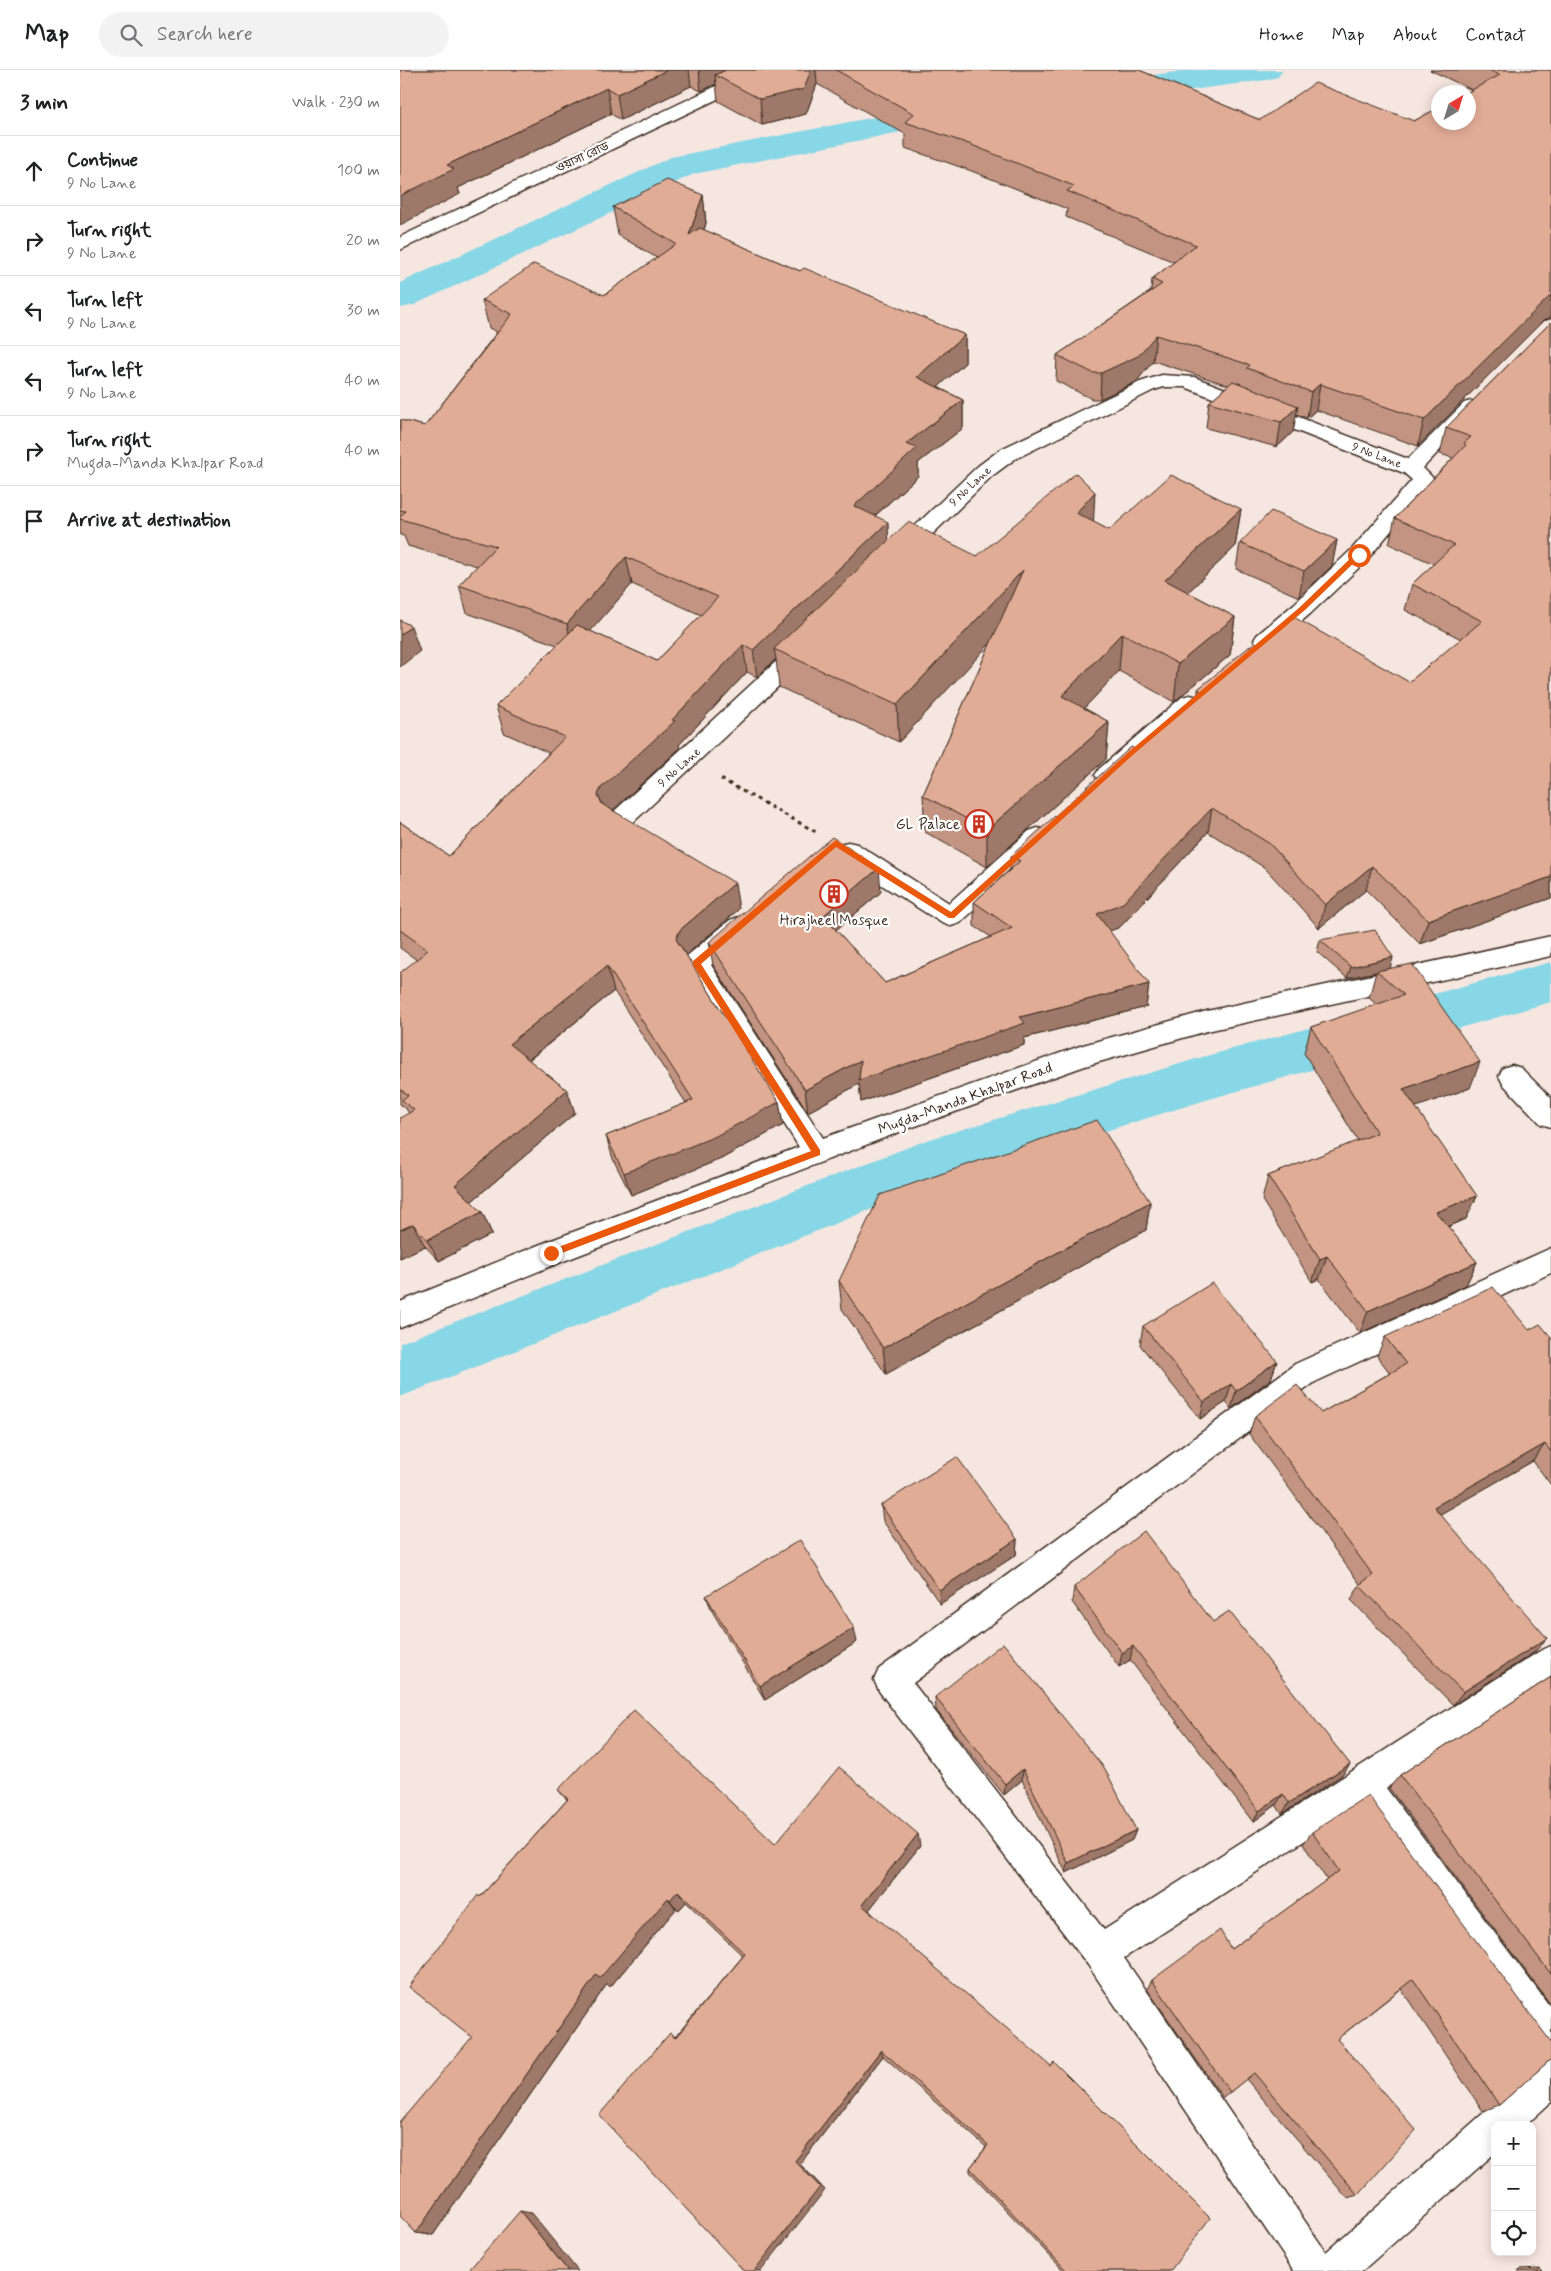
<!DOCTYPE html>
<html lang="en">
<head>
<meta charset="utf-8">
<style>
	:root { --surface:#fff; --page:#f2f2f2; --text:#202124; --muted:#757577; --line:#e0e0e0 }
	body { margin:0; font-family:Mynerve,"Noto Sans Bengali",sans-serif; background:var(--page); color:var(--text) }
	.controls { position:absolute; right:15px; bottom:15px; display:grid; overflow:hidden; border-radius:10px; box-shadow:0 2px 12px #0003 }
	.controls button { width:45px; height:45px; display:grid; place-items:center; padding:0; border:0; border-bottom:1px solid var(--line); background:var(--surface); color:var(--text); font:25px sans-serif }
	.compass { position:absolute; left:1031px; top:15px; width:45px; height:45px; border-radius:50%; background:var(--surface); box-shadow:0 2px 12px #0003; rotate:38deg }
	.stop { position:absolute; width:15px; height:15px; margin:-11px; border:4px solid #ea580c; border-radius:50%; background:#fff }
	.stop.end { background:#ea580c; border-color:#fff; box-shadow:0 1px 5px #0008 }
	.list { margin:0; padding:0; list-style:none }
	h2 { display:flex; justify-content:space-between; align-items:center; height:65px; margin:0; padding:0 20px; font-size:21px }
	h2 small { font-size:16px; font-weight:400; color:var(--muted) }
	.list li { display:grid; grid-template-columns:32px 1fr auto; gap:15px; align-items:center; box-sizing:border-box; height:70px; padding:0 20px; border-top:1px solid var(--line) }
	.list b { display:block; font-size:19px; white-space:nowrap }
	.list p { margin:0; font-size:16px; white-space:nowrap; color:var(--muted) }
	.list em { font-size:16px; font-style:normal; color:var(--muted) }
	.icon { flex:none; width:28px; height:28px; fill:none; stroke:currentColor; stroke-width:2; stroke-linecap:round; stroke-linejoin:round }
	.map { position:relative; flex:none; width:1151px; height:2201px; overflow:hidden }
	header { display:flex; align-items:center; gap:30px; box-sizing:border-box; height:70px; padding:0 25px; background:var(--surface); border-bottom:1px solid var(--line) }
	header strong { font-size:24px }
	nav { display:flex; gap:28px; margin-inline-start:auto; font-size:18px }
	.search { width:350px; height:45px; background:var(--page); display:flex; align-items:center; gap:12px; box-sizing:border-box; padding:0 18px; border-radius:28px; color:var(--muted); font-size:19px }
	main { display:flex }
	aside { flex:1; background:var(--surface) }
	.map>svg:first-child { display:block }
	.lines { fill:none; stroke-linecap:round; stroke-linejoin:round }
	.canal { fill:#88d7e6; fill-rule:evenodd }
	.minor-casing { stroke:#3b2a1e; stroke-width:3 }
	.path { stroke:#3b2a1e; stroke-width:3; stroke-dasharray:4 4; stroke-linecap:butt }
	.minor { fill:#fff; fill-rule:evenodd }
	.wall { fill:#c29481; stroke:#3b2a1e; fill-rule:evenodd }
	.shaded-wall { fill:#9e7869; stroke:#3b2a1e }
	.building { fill:#e1ac96; stroke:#3b2a1e }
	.route { fill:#ea580c }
	.labels { text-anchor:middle; stroke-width:4.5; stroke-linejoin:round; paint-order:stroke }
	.far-street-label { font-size:12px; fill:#3b2a1e; stroke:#fff }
	.poi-label { font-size:15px; fill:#3b2a1e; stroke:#fff; text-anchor:end }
	.street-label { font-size:15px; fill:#3b2a1e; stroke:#fff }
</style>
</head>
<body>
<header>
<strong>Map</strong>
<div class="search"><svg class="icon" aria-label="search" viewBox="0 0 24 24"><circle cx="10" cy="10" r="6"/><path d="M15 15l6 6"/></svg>Search here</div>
<nav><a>Home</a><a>Map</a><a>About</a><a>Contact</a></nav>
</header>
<main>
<aside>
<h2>3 min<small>Walk · 230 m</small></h2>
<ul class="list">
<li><svg class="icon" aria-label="ahead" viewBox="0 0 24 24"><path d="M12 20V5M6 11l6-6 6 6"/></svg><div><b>Continue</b><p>9 No Lane</p></div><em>100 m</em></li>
<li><svg class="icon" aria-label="right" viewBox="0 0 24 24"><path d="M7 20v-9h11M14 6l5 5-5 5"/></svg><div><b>Turn right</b><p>9 No Lane</p></div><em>20 m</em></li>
<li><svg class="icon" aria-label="left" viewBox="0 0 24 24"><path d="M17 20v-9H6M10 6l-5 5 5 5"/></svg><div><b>Turn left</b><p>9 No Lane</p></div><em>30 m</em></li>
<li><svg class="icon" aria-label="left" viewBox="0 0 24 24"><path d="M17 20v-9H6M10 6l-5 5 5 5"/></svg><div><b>Turn left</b><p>9 No Lane</p></div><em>40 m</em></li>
<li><svg class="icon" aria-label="right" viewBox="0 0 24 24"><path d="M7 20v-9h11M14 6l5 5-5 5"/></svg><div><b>Turn right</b><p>Mugda-Manda Khalpar Road</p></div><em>40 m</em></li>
<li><svg class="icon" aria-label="arrive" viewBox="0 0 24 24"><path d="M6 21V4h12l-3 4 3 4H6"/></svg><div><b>Arrive at destination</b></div></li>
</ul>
</aside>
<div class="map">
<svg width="1151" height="2201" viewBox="0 0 1151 2201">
	<rect width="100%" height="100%" fill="#f6e6e0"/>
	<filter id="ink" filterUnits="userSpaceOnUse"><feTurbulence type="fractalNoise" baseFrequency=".02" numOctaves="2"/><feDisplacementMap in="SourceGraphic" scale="10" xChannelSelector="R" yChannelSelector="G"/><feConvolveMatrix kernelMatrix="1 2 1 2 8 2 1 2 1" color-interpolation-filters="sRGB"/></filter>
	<g filter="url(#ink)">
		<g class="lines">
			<g class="canal">
				<path d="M790 0H883L878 7 866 10 695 33 683 30 678 23 683 16 695 13Z"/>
				<path d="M562 30 574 33 579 40 574 47 294 104 14 235 0 238V213L271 87Z"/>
				<path d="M1151 892V932L806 1030 537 1113 0 1327V1273L527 1070 806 986Z"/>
			</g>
			<defs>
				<g id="minor">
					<path d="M350 0H372L370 4 0 180V167Z"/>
					<path d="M762 305 794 307 1008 389 1064 333 1071 331 1078 333 1081 337 1023 398 1034 409 967 490 910 544 873 575 865 578 857 575 854 570 857 565 894 534 951 480 1012 410 1004 403 785 317H764L754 320 615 389 592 406 506 490 498 492 490 490 487 485 490 480 578 396 601 379 740 312Z"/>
					<path d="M404 571 412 573 415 579 412 585 227 758 218 761 209 758 206 752 209 746 396 573Z"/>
					<path d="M790 625 798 627 802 633 798 639 715 711 707 714 699 711 695 705 699 699 782 627Z"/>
					<path d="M638 758 647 761 650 767 647 773 560 853 551 856 542 853 439 788 436 781 439 774 448 772 457 774 549 833 629 761Z"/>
					<path d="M339 847 348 850 352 857 348 864 311 895 423 1068 683 975 807 941 1151 866V886L807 961 685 996 510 1058 161 1192 0 1258V1232L141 1174 399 1077 283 893 287 886 330 850Z"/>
					<path d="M1112 995 1121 998 1151 1028V1057L1141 1054 1103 1014 1099 1006 1103 998Z"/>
					<path d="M1151 1178V1203L915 1312 513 1613 704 1860 1140 1581 1151 1576V1611L986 1718 1151 1938V1986L1138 1981 958 1736 724 1888 926 2182 1138 1995 1151 1990V2032L1126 2055H1095V2083L962 2201H894L688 1895 479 1621 474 1610 479 1599 895 1294Z"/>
				</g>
			</defs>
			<use href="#minor" class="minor-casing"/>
			<path class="path" d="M321 709 416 762"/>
			<use href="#minor" class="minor"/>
		</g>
		<g class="wall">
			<path d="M0 0H739L860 50 1014 51 1072 20 1030 0H1151V249L1143 251 1018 376 916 340 907 348 896 344 893 362 877 377 806 358 809 332 828 315 753 291 736 312 700 329H692L656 311 657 285 751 221 752 209 774 192 666 147 667 139 569 100 505 78V64L417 14 406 44 362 55 318 31 316 14 301 21 291 16 221 50 211 44 58 118 60 124Z"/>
			<path d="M303 125 306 153 304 160 400 201 565 265V293L538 317 563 330V358L518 393V406L475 446 489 470 577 486 693 452 709 460 841 439 835 477 788 522 835 547 830 585 774 632 719 601 684 638 709 652 706 689 587 797 525 762 523 725 591 572 499 672 379 617 376 589 357 607 347 602 279 675 280 678 213 740 339 839 286 885 379 1032 383 1055 321 1089 231 1125 213 1089 206 1066 286 1033 214 921 129 990 167 1020 175 1043 71 1132 82 1142 92 1164 39 1191 25 1176 0 1188 9 1043 6 1039 0 1034V903L17 890 0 878V752L49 786 149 683 104 663 96 636 157 575 67 543 59 515 77 496 8 476 4 466 0 465V350L25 356 97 262 89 258 82 230 204 225 257 188 218 165 213 137ZM232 514 301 545 257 591 190 561Z"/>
			<path d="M1151 252V828L1020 874 966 820 919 858 865 798 808 762 720 857 709 861 749 914 746 937 624 968V975L461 1032 459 1014 408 1042 313 895 309 872 481 822 436 860 485 913 591 867 574 856V832L610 799 611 786 737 680 798 624V619L859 574 1009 612 1061 569 1005 540 1012 514 1034 494 989 474 995 448 1053 388 1040 384 1046 358Z"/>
			<path d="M937 470 932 496 899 527 836 499 840 473Z"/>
			<path d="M920 870 993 887 990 898 1070 1018 1015 1037 1077 1126 1066 1149 1048 1157 1077 1192 1066 1215 960 1263 919 1209 912 1212 862 1130 868 1106 958 1071 904 983 911 957 977 935 969 928 976 902 947 908 917 882Z"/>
			<path d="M750 1132 746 1160 486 1304 442 1239 439 1211Z"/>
			<path d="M743 1256 877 1291 871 1309 831 1339 826 1332 800 1349 740 1275Z"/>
			<path d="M1129 1260 1151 1267V1415L1133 1391 1040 1444 1135 1582 1053 1635 951 1530 960 1514 849 1364 855 1346 921 1343 990 1303 977 1286 985 1267Z"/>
			<path d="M481 1435 617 1469 616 1485 540 1534 483 1451Z"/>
			<path d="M674 1517 813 1552 950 1694 942 1705 882 1744 876 1735 853 1752 730 1590 719 1597 672 1532Z"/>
			<path d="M306 1526 457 1572 365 1630 312 1541Z"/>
			<path d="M1151 1607V1935L989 1718 1000 1705Z"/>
			<path d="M535 1627 736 1760 732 1770 666 1803 622 1710 604 1725 536 1640Z"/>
			<path d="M158 1720 375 1774 520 1776 469 1840 770 2201H664L570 2102V2098L586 2077 483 1986 400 2094 425 2120 270 1963 275 1967 343 1886 286 1832 278 1841 276 1839 210 1917 207 1914 33 2165 16 2163 72 1967 80 1827 167 1730Z"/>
			<path d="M912 1762 1151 1972V1989L1099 2035 1083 2041 1001 1919 937 1969 958 2125 947 2128 846 2009 823 2028 747 1919 752 1910 831 1879 927 1810 903 1774Z"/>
			<path d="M1140 2198 1143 2201H1118L1120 2199Z"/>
		</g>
		<g class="shaded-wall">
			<path d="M267 0H289L291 16 221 50 217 24Z"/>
			<path d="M299 0H346L315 5 316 14 301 21Z"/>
			<path d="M411 0H416L417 14 406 44 362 55 360 29Z"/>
			<path d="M207 18 211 44 58 118 60 124 0 155V126L47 95Z"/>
			<path d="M303 125 306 153 293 193 289 165Z"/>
			<path d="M1150 225H1151L1150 248 1143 251 1018 376 1024 350Z"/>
			<path d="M565 265V293L518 335 517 307Z"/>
			<path d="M756 265 753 291 736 312 700 329 701 303Z"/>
			<path d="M920 314 916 340 907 348 911 322Z"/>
			<path d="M563 330V358L518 393V406L456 463 454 436 506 374Z"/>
			<path d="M898 336 893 362 877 377 881 352Z"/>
			<path d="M695 422 693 461 676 443Z"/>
			<path d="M841 439 835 477 761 548 765 510Z"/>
			<path d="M488 452 489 480 374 579 376 589 357 607 353 580Z"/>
			<path d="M937 470 932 496 899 527 904 501Z"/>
			<path d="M226 487 232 514 173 581 167 554Z"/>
			<path d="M623 500 622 539 499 672 497 635Z"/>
			<path d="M835 547 830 585 774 632 778 594Z"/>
			<path d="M11 556 20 581 0 597V565Z"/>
			<path d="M722 563 719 601 660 664 662 626Z"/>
			<path d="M343 575 347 602 279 675 280 678 208 745 198 725 201 718 272 650Z"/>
			<path d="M709 652 706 689 587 797V760Z"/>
			<path d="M812 738 808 762 720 857 695 867 697 844Z"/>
			<path d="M972 796 966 820 919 858 925 835Z"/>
			<path d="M479 798 481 822 425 869 423 846Z"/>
			<path d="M1151 807V828L1020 874 1028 850Z"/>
			<path d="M335 813 339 839 286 885 276 869 280 860Z"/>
			<path d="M993 887 990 899 947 908 951 897Z"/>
			<path d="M207 896 214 921 118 998 109 974Z"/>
			<path d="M749 914 746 937 624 968V975L461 1032 459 1014 408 1042 405 1020 461 990 620 947Z"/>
			<path d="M1080 992 1070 1018 994 1045 1003 1019Z"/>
			<path d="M167 1020 175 1043 65 1137 55 1115Z"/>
			<path d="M379 1032 383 1055 321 1089 231 1125 224 1103Z"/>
			<path d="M1077 1126 1066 1149 1026 1166 1036 1142Z"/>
			<path d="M750 1132 746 1160 486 1304 483 1278Z"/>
			<path d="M82 1142 92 1164 39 1191 27 1170Z"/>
			<path d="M13 1154 25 1176 0 1188V1160Z"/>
			<path d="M927 1186 919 1209 912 1212 920 1189Z"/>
			<path d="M1077 1192 1066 1215 960 1263 968 1241Z"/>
			<path d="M877 1291 871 1309 831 1339 836 1321Z"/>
			<path d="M831 1314 826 1332 800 1349 804 1332Z"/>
			<path d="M1145 1374 1133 1391 1025 1453 1034 1437Z"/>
			<path d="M617 1469 616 1485 540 1534 539 1520Z"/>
			<path d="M454 1558 457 1572 365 1630 360 1616Z"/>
			<path d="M1147 1568 1135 1582 1053 1635 1063 1622Z"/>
			<path d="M733 1576 730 1590 719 1597 722 1583Z"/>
			<path d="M950 1694 942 1705 882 1744 889 1733Z"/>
			<path d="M623 1699 622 1710 604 1725 605 1714Z"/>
			<path d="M883 1724 876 1735 853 1752 859 1741Z"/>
			<path d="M736 1760 732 1770 666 1803 668 1793Z"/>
			<path d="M518 1764 520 1776 465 1845 462 1835Z"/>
			<path d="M278 1821 286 1832 278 1841 270 1830Z"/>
			<path d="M268 1828 276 1839 210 1917 207 1914 33 2165 16 2163 196 1905Z"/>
			<path d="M481 1980 483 1986 400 2094 425 2120 361 2201H354L395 2091Z"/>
			<path d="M120 2141 131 2143 178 2201H168Z"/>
		</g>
		<g class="building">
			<path d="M0 0H267L217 24 207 18 47 95 54 99 0 126Z"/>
			<path d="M326 0H411L404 19 360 29 315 5Z"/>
			<path d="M436 0H739L860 50 915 13 1014 51 1038 38V52H1068V22L1100 5 1089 0H1151V225L1024 350 920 314 911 322 847 298 850 295 756 265 738 286 701 303H693L657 285 762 214 752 209 796 175 667 121 674 116 569 74 505 52 514 44Z"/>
			<path d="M267 110 303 125 289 165 300 158 400 201 404 198 565 265 517 307 563 330 506 374 517 378 454 436 488 452 353 580 343 575 272 650 275 651 201 718 198 725 202 734 335 813 280 860 276 869 379 1032 316 1066 224 1103 206 1066 293 1030 207 896 109 974 167 1020 55 1115 82 1142 27 1170 13 1154 0 1160V1048L14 1040 2 1030 8 1025 0 1019V903L28 880 0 860V752L49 786 165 667 96 636 177 555 257 591 318 527 226 487 167 554 59 515 96 476 0 449V447L5 441 0 440V350L25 356 112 244 82 230 134 194 204 225 276 174 213 137Z"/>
			<path d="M1151 252V807L1028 850 972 796 925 835 870 774 812 738 723 833 697 844 749 914 620 947 625 953 459 1010 461 990 405 1020 309 872 432 767 479 798 423 846 485 913 612 858 574 832 620 791 611 786 731 677 737 680 801 621 798 619 855 572 859 574 892 546 1009 612 1082 551 1012 514 1054 475 995 448 1066 375 1064 373 1071 367 1046 358Z"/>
			<path d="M833 311 898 336 881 352 809 332Z"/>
			<path d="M676 403 695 422 676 443 709 460 771 405 841 439 765 510 835 547 778 594 722 563 662 626 709 652 587 760 523 725 623 500 497 635 374 579 508 452 577 486Z"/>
			<path d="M871 441 937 470 904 501 840 473Z"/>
			<path d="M0 550 11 556 0 565Z"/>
			<path d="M975 860 993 887 951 897 920 870Z"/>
			<path d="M1012 894 1080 992 1003 1019 1077 1126 1036 1142 1077 1192 968 1241 927 1186 920 1189 868 1106 977 1063 911 957 1004 925 977 901Z"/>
			<path d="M697 1050 750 1132 483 1278 439 1211 480 1125Z"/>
			<path d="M812 1213 877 1291 836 1321 831 1314 804 1332 743 1256Z"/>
			<path d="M1093 1217 1129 1260 1140 1254 1151 1267V1382L1145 1374 1034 1437 1147 1568 1063 1622 959 1515 973 1505 855 1346 897 1315 921 1343 1006 1294 985 1267Z"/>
			<path d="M557 1387 617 1469 539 1520 481 1435Z"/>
			<path d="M744 1461 813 1552 829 1541 950 1694 889 1733 883 1724 859 1741 733 1576 722 1583 674 1517Z"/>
			<path d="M400 1470 454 1558 360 1616 306 1526Z"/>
			<path d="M603 1573 705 1699 736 1760 668 1793 623 1699 605 1714 535 1627Z"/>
			<path d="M1151 1607V1904L1000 1705Z"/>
			<path d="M234 1640 375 1774 439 1697 518 1764 462 1835 651 1996 654 1992 810 2148 770 2201H667L570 2098 588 2075 481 1980 395 2091 420 2117 354 2201H344L199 2045 270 1963 275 1968 345 1884 278 1821 270 1830 268 1828 200 1908 196 1905 16 2163 0 2146V2052L72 1967 9 1917 78 1825 80 1827 168 1729 158 1720Z"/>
			<path d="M968 1725 1151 1972V1989L1099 2035 1013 1909 937 1969 1016 2060 958 2125 854 2003 830 2022 752 1910 820 1860 831 1879 939 1801 912 1762Z"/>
			<path d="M120 2141 168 2201H68Z"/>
			<path d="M1140 2198 1143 2201H1137Z"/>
		</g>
	</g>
	<path class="route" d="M956 483 962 485 905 540 735 683 554 848H549L436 777 301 894 420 1080V1085L154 1186H148V1181L411 1081 293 895V891L436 770 551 842 731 680 900 537Z"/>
	<defs>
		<symbol id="building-ring" viewBox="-11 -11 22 22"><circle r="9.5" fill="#fff" stroke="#c8321e" stroke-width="1.5"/><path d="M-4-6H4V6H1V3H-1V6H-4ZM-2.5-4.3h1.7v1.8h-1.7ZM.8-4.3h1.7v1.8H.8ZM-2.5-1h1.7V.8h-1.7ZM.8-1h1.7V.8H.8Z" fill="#c8321e"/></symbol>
	</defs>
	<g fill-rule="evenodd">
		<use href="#building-ring" x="563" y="738" width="32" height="32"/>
		<use href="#building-ring" x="418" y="808" width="32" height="32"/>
	</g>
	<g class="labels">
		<g class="far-street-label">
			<text transform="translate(182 87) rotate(-25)" y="4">ওয়াসা রোড</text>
			<text transform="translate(977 385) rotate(21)" y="4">9 No Lane</text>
			<text transform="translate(570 416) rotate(-43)" y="4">9 No Lane</text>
			<text transform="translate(279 697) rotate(-42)" y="4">9 No Lane</text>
		</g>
		<g class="poi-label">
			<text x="560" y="759">GL Palace</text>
			<text x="434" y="855" text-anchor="middle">Hirajheel Mosque</text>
		</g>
		<g class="street-label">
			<text transform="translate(565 1028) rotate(-20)" y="5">Mugda-Manda Khalpar Road</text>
		</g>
	</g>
</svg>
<div class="controls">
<button>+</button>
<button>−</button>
<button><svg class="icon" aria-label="locate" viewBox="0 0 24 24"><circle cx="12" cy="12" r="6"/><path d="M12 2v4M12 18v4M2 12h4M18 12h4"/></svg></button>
</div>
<svg class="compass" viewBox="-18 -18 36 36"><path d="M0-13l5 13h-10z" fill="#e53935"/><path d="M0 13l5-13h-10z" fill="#757577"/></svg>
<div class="stop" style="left:959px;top:485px"></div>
<div class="stop end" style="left:151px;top:1183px"></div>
</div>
</main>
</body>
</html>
